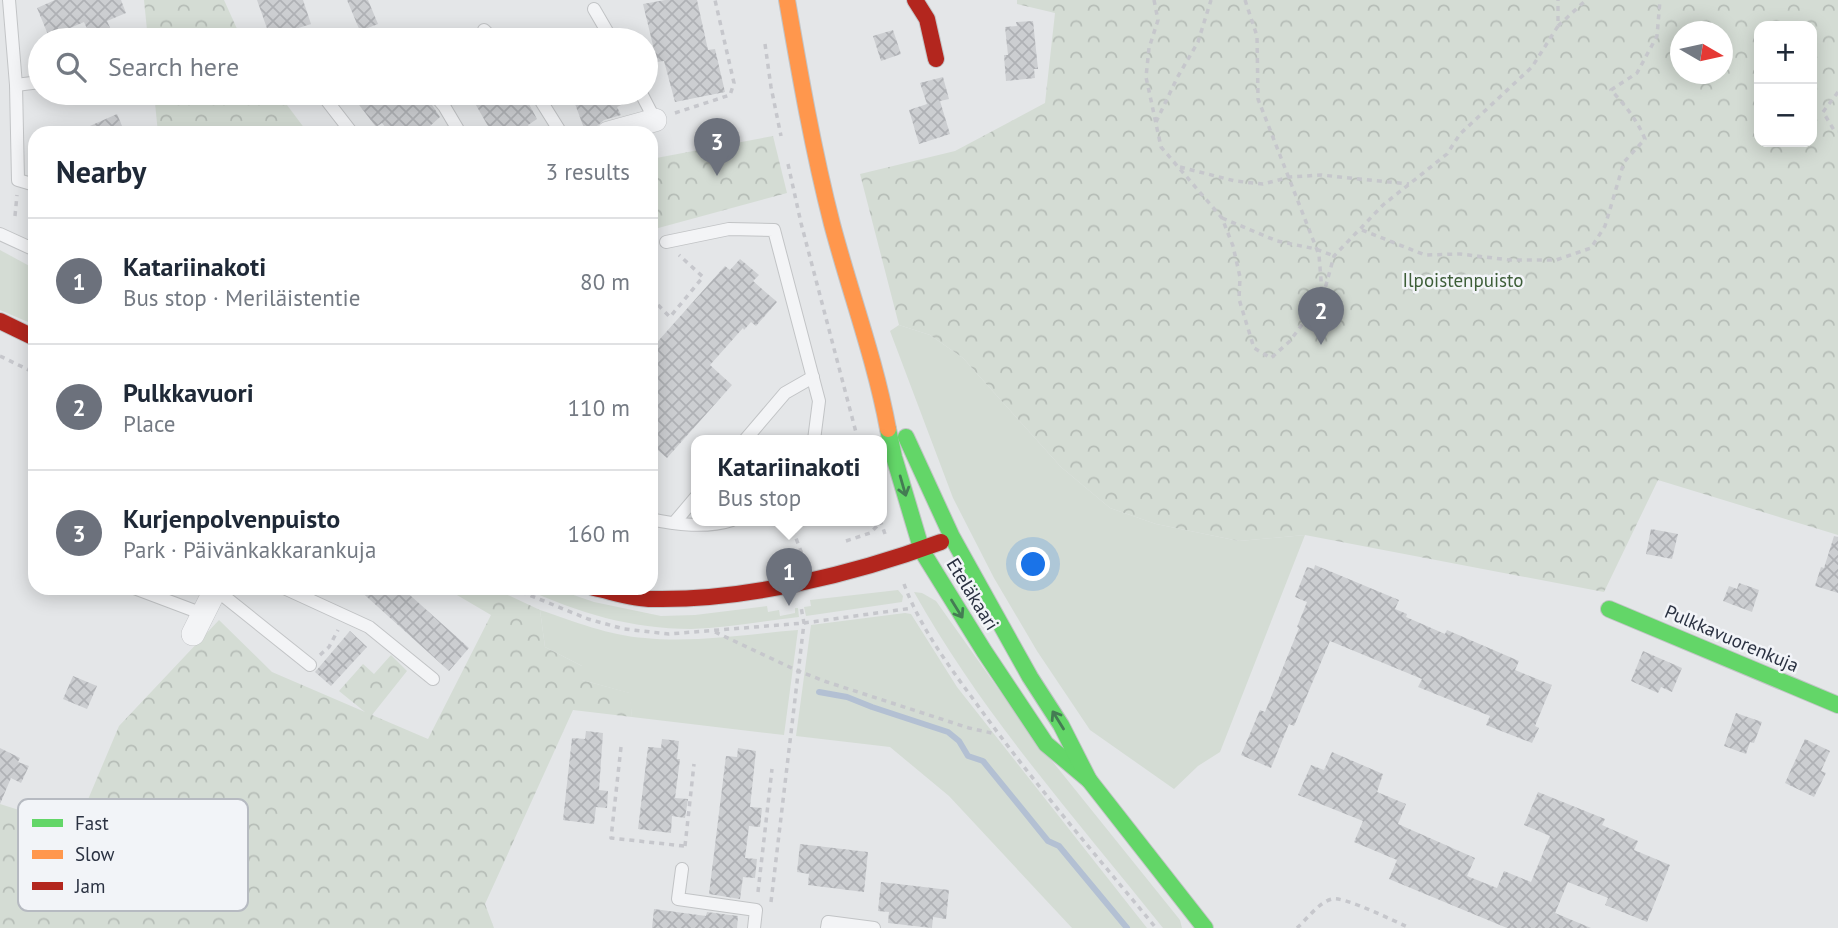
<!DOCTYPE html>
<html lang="en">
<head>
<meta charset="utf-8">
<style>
	:root { --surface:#fff; --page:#f2f2f3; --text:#1f2937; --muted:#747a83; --line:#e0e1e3; --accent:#6c717c }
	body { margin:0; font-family:"PT Sans",sans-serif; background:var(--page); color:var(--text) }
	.controls { position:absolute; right:21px; top:21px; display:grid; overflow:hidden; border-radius:14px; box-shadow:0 4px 18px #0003 }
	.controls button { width:63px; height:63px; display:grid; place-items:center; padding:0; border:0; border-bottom:2px solid var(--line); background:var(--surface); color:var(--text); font:35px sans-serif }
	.compass { position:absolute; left:1670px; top:21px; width:63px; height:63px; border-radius:50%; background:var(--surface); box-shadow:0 4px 18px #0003; rotate:99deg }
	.you { position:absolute; left:1034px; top:565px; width:24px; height:24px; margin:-18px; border:5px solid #fff; border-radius:50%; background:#1a73e8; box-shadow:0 0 0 10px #1a73e833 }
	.badge { display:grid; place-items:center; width:46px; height:46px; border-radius:50%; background:var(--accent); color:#fff; font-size:23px; font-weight:700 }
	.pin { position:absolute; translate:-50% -58px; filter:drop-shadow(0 2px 4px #0008) }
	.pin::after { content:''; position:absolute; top:37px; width:24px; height:21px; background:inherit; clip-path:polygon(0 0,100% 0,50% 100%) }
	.popup { position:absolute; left:691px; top:435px; width:196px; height:91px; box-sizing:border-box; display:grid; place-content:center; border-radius:14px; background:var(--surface); filter:drop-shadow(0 2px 5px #0005); font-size:23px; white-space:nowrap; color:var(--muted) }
	.popup b { font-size:26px; color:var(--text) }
	.popup::after { content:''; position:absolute; left:50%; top:100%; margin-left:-14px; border:14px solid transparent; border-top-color:var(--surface) }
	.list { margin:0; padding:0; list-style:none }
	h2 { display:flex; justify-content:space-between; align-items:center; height:91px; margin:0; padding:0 28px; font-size:30px }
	h2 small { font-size:23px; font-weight:400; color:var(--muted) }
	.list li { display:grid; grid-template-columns:46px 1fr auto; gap:21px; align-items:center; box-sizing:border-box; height:126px; padding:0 28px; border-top:2px solid var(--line) }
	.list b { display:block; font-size:26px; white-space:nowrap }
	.list p { margin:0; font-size:23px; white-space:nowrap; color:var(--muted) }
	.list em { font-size:23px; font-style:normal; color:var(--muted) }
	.icon { flex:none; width:38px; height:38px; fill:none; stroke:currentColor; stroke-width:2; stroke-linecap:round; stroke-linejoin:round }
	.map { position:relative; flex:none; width:1838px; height:928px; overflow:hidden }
	.search { position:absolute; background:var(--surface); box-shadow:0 4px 18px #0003; left:28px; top:28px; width:630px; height:77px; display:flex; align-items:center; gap:18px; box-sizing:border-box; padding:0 24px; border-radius:38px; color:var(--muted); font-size:26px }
	.panel { position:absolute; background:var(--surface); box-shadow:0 4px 18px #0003; left:28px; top:126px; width:630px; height:469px; border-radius:21px }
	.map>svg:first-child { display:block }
	.grass { fill:#d4dcd4 }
	.forest { fill:url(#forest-crowns); fill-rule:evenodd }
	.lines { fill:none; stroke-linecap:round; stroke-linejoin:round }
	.stream { stroke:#b3c0d3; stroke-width:6 }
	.building { fill:url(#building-cross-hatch) }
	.lane-casing { stroke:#c2c4c6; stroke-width:14 }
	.street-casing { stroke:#c2c4c6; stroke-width:24 }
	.fast-casing { stroke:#c2c4c6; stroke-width:18 }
	.slow-casing { stroke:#c2c4c6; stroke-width:18 }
	.jam-casing { stroke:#c2c4c6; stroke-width:18 }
	.path { stroke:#c6c7cc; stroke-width:3.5; stroke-dasharray:5 5; stroke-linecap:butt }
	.lane { stroke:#f3f4f6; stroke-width:12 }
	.street { stroke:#f3f4f6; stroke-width:23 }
	.fast { stroke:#63d668; stroke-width:16 }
	.slow { stroke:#ff974d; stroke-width:16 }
	.jam { stroke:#b3261e; stroke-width:16 }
	.oneway { stroke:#447c53 }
	.labels { text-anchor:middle; stroke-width:5; stroke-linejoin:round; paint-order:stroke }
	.park-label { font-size:19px; fill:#3d5e38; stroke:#f2f4f8 }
	.street-label { font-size:19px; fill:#2b3242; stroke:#f2f4f8 }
	.key { fill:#f2f4f8; stroke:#b6bac1; stroke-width:2 }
	.key-label { font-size:19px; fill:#2b3242 }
</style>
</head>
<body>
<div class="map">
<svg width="1838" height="928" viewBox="0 0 1838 928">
	<defs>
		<pattern id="forest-crowns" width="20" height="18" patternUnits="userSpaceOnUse" patternTransform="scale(1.75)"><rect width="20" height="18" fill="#d4dcd4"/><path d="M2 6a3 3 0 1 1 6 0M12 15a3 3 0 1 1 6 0" fill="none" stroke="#b6bdb7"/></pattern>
		<pattern id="building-cross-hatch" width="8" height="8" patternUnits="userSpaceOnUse" patternTransform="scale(1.75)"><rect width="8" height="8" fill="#ccced1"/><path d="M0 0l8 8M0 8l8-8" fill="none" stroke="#afb1b5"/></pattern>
	</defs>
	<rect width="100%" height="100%" fill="#e4e6e8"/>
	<g class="grass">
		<path d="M0 250 35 269V325L0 310Z"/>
		<path d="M899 325 930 335 963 358 1061 467 1110 508 1156 524 1239 541 1305 535 1220 752 1198 766 1174 789 1090 730 1037 651 994 578 953 498 890 331Z"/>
		<path d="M524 588H553L594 602 661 616 695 615 767 606 768 612 779 610 780 616 795 613V608H798L799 617C764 621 727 628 691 629 632 629 578 613 524 588Z"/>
		<path d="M898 590 903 596 902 602 806 616 804 607 811 606 810 600Z"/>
		<path d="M914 592 922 593 936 601 1028 731 1180 920 1182 928H1163C1076 819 982 714 914 592Z"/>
		<path d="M540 610C573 621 610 636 645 638 695 643 748 634 798 630L784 735 632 717 629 693 582 680V666L545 647Z"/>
		<path d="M905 613 911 614 957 687 1147 928H1072L949 796 890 747 796 736 811 625Z"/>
	</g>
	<g class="forest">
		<path d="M144 0H224L242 40H148Z"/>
		<path d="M1017 0H1838V535L1658 480 1604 592 1305 535 1239 541 1156 524 1110 508 1061 467 963 358 930 335 899 325 860 174 955 151 1045 103 1055 13 1017 4ZM1759 26H1812V142H1759ZM1680 32H1722V74H1680Z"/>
		<path d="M154 93H278L308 133H158Z"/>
		<path d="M773 136 787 193 651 230V159Z"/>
		<path d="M445 588H493L540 610 545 647 582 666V680L630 693 632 717 573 710 485 904 494 928H0V804L76 828 119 726 219 620 272 672 365 712 339 691 363 664 374 674 391 655 407 671 372 715 428 739 491 615Z"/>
	</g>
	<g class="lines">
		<path class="stream" d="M819 692 847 697 872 707 948 732 959 741 968 756 983 761 1048 841 1059 846 1127 928"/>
	</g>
	<g class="building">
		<path d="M55 0H121L126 13 107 21 112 32 92 40 84 22 49 37 37 8Z"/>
		<path d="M257 0H303L311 24 270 37Z"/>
		<path d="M347 0H368L378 24 360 31Z"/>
		<path d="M665 0H697L708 50 715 49 725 92 675 102 664 61 657 62 643 4Z"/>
		<path d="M1033 21 1038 69H1034L1035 78 1006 81 1004 55H1008L1005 27 1017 26 1016 22Z"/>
		<path d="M893 30 901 54 881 61 873 36Z"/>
		<path d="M943 77 949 99 940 101 950 134 919 144 909 110 927 104 920 83Z"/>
		<path d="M350 93H424L440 117 430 126 435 133H390L382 123 376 127Z"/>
		<path d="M444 93H523L537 119 528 125 532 133H492L469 93 454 105Z"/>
		<path d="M571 93H632L634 99 617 107 621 115 604 120 596 127 585 131Z"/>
		<path d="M117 114 125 133H74Z"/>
		<path d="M740 259 759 275 753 281 777 302 756 326 751 322 744 330 743 328 710 365 732 385 667 458 651 444V349L725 266 730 270Z"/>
		<path d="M1651 529 1678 534 1672 559 1646 554Z"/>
		<path d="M1834 536 1838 537V593L1815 586 1821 567 1824 568Z"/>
		<path d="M1315 565 1399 600 1395 609 1407 614 1406 617 1445 634 1447 630 1519 661 1515 670 1552 685 1535 726 1539 728 1532 743 1486 725 1490 716 1418 687 1422 679 1330 641 1294 726 1289 724 1271 768 1241 755 1260 710 1265 712 1299 628 1297 627 1307 602 1295 597 1307 567 1314 569Z"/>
		<path d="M1739 583 1759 590 1752 612 1723 601 1729 586 1737 589Z"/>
		<path d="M357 588H402L469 648 449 671Z"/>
		<path d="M350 631 367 647 331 686 315 672Z"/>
		<path d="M1643 651 1682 668 1672 692 1661 687 1658 693 1631 681Z"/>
		<path d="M73 676 97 686 87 709 63 699Z"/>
		<path d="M1736 713 1762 722 1754 743 1750 742 1746 754 1724 746Z"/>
		<path d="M586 731 603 733 599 790 608 791 607 808 596 807 594 824 563 820 572 738 585 739Z"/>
		<path d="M662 739 679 741 677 759H680L675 798 688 799 685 818 672 816 671 833 638 829 648 747 661 748Z"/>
		<path d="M1805 739 1830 751 1821 771 1826 773 1814 797 1785 783Z"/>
		<path d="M0 748 20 758 18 762 29 766 21 783 11 778 0 804Z"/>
		<path d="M738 748 756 751 750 807 762 808 760 827 749 826 745 858 757 859 755 878 743 877 740 899 709 894 726 756 737 757Z"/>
		<path d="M1332 752 1383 774 1377 792 1406 804 1398 824 1475 858 1467 876 1497 888 1504 871 1531 882 1550 836 1524 825 1538 792 1605 819 1602 825 1638 841 1634 850 1670 865 1647 922 1605 905 1608 898 1568 882 1555 913 1591 928H1507L1389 879 1397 860 1354 842 1363 821 1298 795 1311 765 1324 770Z"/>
		<path d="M800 844 868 852 864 892 808 885 809 874 797 872Z"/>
		<path d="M881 882 949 890 946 919 933 917 932 928 888 923 889 912 878 911Z"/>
		<path d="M654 909 706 916 707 912 738 916 737 928H652Z"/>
	</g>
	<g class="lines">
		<defs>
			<g id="lane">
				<path d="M9 0 16 85 18 180 35 185"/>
				<path d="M594 9 612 40"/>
				<path d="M484 30 494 40"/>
				<path d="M16 85 40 82"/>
				<path d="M321 93 352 133"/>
				<path d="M433 93 444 106 460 133"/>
				<path d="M536 93 561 133"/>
				<path d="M641 93 655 120"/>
				<path d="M0 234 35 250"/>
				<path d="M666 242 729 229 774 230 819 401 814 440"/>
				<path d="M745 440 785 393 813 377"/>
				<path d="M651 519C675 525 708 528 732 520"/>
				<path d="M674 523 696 497"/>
				<path d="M134 588 203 614"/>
				<path d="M284 588 369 627 433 679"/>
				<path d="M215 589 310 665"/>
				<path d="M682 869 678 899 756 910 754 928"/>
				<path d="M827 928 828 922 874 928"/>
			</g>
			<g id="street">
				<path d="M608 133 655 120"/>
				<path d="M193 634 216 588"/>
			</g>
			<g id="fast">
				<path d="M888 429 894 457 922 551 984 651 1046 744 1089 780"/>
				<path d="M906 437 952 537 1030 677 1061 725 1089 780 1205 928"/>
				<path d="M1609 609 1838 705"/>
			</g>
			<path id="slow" d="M787 0C800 75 813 150 832 224 850 292 875 359 888 429"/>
			<g id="jam">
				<path d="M915 0 927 19 936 59"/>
				<path d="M0 321 35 338"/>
				<path d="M594 588C613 592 633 599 652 599 745 601 854 574 941 542"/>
			</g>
		</defs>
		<use href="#lane" class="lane-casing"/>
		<use href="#street" class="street-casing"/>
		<use href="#fast" class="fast-casing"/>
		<use href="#slow" class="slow-casing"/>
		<use href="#jam" class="jam-casing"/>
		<g class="path">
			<path d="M1154 0 1158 20 1149 48 1146 77 1161 147 1222 218 1233 246 1240 277 1239 299 1254 348 1271 358 1290 341 1323 296 1334 256 1383 205 1447 154 1460 134 1532 67 1558 26V0"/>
			<path d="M1245 0 1257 36 1258 99 1319 255 1322 292"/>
			<path d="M1558 26 1586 0"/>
			<path d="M765 44 771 87 781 136"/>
			<path d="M1838 92 1823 112 1834 130 1838 131"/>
			<path d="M675 113 730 95 734 83 715 0"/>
			<path d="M1156 122 1177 78 1198 42 1211 0"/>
			<path d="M788 164 801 223 858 440"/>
			<path d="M1180 167 1235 181 1263 184 1290 177 1321 175 1409 184"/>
			<path d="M15 216 17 195"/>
			<path d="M1222 218 1277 241 1316 249 1334 256"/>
			<path d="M1362 230 1425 255 1460 254 1510 260H1556L1591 248 1605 226 1624 162 1645 139C1637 120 1625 105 1611 90L1637 73 1657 36 1660 0"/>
			<path d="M651 298 670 317 703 277 679 255"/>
			<path d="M0 356 35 373"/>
			<path d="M789 520 802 554"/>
			<path d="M880 520 885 534"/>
			<path d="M846 541 870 533 881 522"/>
			<path d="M904 584C920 627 948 665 976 703 1032 781 1095 854 1156 928"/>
			<path d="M512 588 588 619 624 629 669 634 804 623 913 608"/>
			<path d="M715 632 798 671 827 682 969 728 996 734"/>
			<path d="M320 655 329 647 338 630"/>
			<path d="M621 747 611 838 684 846"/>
			<path d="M685 846 694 764"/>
			<path d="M758 892 772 769"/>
			<path d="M771 902 804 623 801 607"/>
			<path d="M1297 928C1307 919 1319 902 1332 899 1344 896 1396 922 1410 928"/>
		</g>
		<use href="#lane" class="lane"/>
		<use href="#street" class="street"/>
		<use href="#fast" class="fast"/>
		<use href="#slow" class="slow"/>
		<use href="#jam" class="jam"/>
	</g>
	<defs><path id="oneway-shaft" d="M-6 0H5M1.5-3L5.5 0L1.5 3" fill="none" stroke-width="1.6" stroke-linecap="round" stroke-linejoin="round" transform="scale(1.75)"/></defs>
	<g class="oneway">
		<use href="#oneway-shaft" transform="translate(903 486) rotate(74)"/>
		<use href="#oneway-shaft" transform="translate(957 609) rotate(58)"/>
		<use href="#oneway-shaft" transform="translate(1058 720) rotate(-122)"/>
	</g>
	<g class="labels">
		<g class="park-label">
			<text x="1463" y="287">Ilpoistenpuisto</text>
		</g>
		<g class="street-label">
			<text transform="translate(973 594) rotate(58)" y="7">Eteläkaari</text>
			<text transform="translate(1732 638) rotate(23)" y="7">Pulkkavuorenkuja</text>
		</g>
	</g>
	<rect x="18" y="799" width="230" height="112" rx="10" class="key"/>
	<rect x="32" y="819" width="31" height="8" fill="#63d668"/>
	<rect x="32" y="850" width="31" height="9" fill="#ff974d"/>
	<rect x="32" y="882" width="31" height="8" fill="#b3261e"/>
	<g class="key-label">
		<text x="75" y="830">Fast</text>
		<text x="75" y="861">Slow</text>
		<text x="75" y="893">Jam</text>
	</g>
</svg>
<div class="controls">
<button>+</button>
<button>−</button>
</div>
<svg class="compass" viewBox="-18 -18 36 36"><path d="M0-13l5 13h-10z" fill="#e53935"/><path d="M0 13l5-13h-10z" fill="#747a83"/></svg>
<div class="you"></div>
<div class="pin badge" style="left:789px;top:606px">1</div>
<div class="popup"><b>Katariinakoti</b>Bus stop</div>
<div class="pin badge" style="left:1321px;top:345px">2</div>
<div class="pin badge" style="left:717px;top:176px">3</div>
<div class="search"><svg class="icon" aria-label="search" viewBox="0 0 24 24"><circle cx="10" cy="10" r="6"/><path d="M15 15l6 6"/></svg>Search here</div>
<section class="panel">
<h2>Nearby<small>3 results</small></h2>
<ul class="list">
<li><span class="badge">1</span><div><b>Katariinakoti</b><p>Bus stop · Meriläistentie</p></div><em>80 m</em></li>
<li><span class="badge">2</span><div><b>Pulkkavuori</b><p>Place</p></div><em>110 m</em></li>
<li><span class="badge">3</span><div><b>Kurjenpolvenpuisto</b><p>Park · Päivänkakkarankuja</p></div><em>160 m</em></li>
</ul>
</section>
</div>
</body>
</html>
